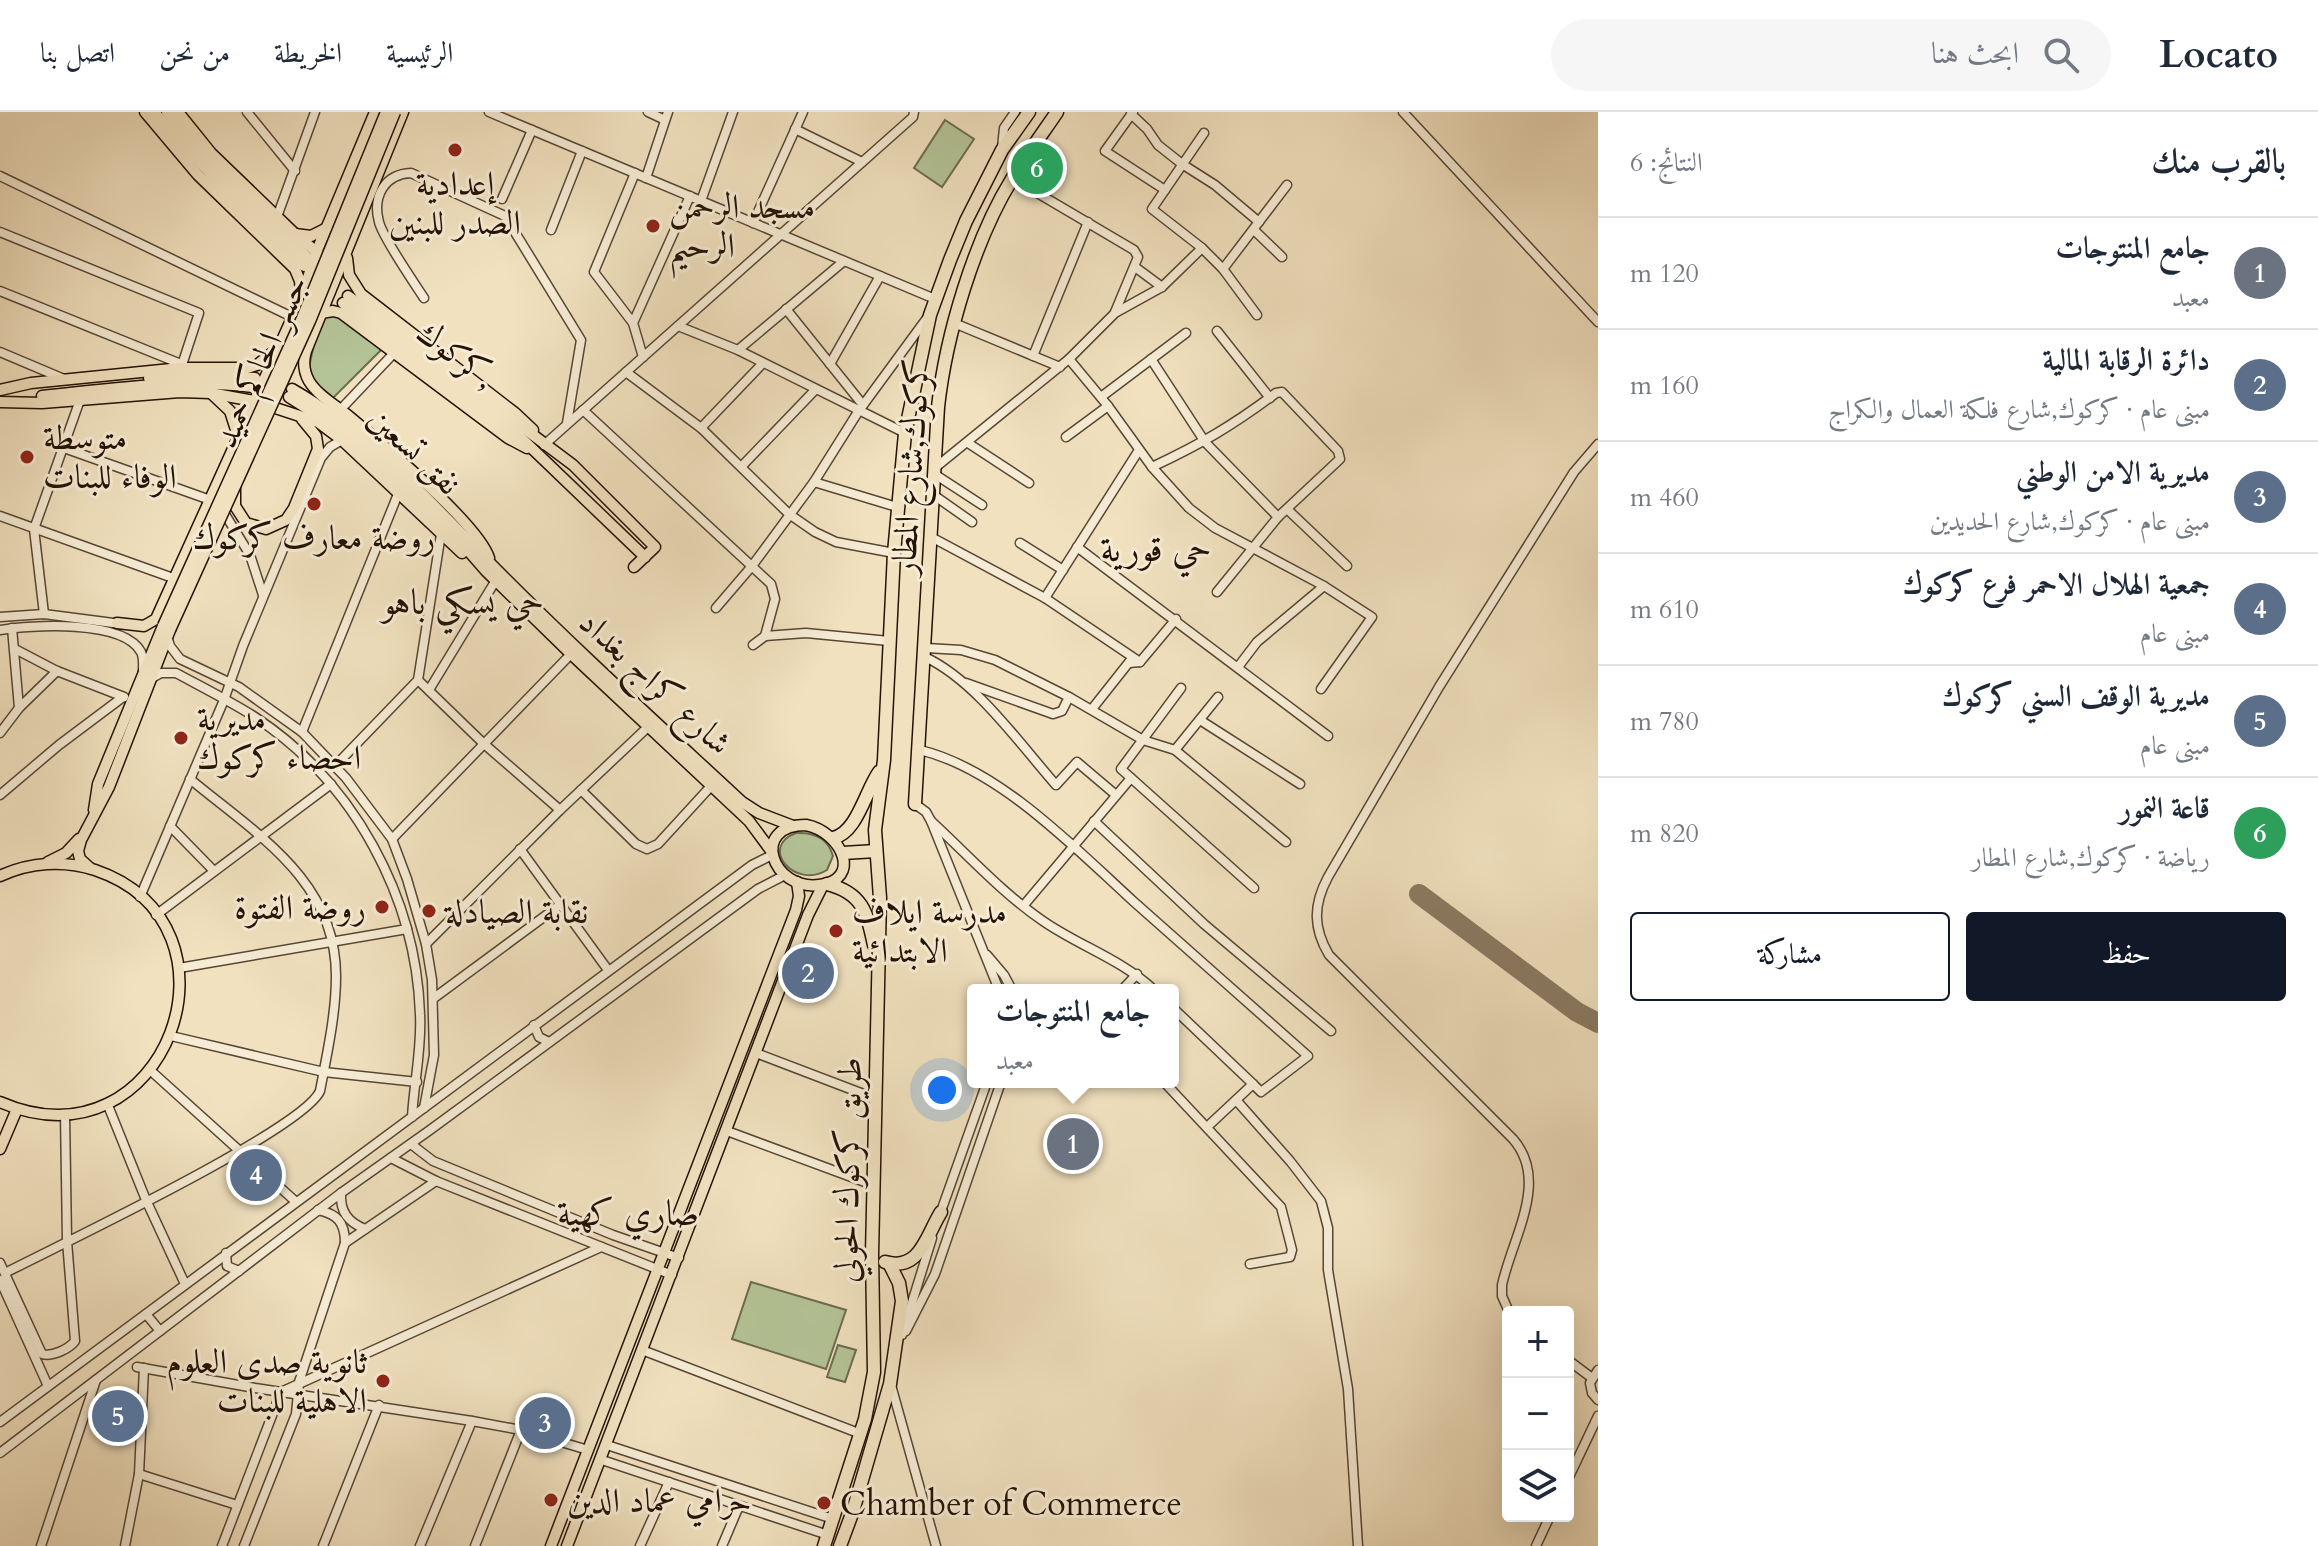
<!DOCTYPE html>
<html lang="ar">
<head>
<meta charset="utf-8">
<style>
	:root { --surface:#fff; --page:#f6f6f7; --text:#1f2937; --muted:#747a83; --line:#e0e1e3; --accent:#111827 }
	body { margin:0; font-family:Cardo,Amiri,serif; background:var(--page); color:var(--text); direction:rtl }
	.controls { position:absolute; right:24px; bottom:24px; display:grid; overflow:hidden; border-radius:8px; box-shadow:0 8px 32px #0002 }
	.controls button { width:72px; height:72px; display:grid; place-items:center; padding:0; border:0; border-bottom:2px solid var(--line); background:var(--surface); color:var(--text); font:40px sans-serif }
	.you { position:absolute; left:942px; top:978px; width:28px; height:28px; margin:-20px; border:6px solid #fff; border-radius:50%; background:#1a73e8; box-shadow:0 0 0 12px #1a73e833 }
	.badge { display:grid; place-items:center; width:52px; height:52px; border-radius:50%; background:var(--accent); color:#fff; font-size:26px; font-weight:700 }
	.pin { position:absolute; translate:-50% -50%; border:4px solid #fff; box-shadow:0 2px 8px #0006 }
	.popup { position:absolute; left:967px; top:872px; width:212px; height:104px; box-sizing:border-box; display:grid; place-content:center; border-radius:8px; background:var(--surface); filter:drop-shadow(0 2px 6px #0005); font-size:26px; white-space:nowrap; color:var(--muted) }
	.popup b { font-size:30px; color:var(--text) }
	.popup::after { content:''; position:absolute; left:50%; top:100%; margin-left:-16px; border:16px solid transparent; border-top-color:var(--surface) }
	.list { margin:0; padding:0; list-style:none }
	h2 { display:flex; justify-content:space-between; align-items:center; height:104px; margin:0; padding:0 32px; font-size:34px }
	h2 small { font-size:26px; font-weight:400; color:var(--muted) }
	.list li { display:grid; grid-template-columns:52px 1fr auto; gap:24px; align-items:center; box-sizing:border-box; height:112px; padding:0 32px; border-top:2px solid var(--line) }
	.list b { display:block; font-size:30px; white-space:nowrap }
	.list p { margin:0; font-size:26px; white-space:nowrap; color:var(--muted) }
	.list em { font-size:26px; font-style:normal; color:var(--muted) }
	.actions { display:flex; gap:16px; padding:24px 32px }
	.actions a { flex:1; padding:18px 0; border:2px solid var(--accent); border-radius:8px; text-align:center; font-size:28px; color:var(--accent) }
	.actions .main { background:var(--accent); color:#fff }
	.icon { flex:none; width:44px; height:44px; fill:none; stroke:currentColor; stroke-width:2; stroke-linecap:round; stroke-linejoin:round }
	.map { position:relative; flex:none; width:1598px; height:1434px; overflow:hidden; direction:ltr }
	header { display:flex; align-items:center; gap:48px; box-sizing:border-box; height:112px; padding:0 40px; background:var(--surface); border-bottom:2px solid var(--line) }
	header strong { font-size:38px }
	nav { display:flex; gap:44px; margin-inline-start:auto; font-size:28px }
	.search { width:560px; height:72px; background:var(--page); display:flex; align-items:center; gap:20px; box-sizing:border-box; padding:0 28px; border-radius:44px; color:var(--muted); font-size:30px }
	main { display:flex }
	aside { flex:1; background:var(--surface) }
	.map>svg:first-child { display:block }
	.green { fill:#b4c497; stroke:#6c6b4e; stroke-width:2 }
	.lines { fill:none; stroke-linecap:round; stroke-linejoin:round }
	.taxiway { stroke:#8a7a62; stroke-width:20 }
	.minor-casing { stroke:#574634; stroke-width:11 }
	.major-casing { stroke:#241205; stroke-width:13 }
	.highway-casing { stroke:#241205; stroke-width:15 }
	.minor { stroke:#f6ecd5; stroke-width:8 }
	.major { stroke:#f1e1bf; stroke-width:10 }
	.highway { stroke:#f1e1bf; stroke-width:12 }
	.major-bridge-casing { stroke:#241205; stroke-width:13; stroke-linecap:butt }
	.major-bridge { stroke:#f1e1bf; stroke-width:10 }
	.poi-dot { fill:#8f2418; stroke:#f6ecd5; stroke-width:3 }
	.labels { text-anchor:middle; stroke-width:6; stroke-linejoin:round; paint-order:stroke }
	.poi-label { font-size:34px; fill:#241205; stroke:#f6ecd5; text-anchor:start }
	.street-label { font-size:34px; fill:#241205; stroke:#f6ecd5 }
	.neighbourhood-label { font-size:36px; fill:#241205; stroke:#f6ecd5 }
</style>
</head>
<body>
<header>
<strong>Locato</strong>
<div class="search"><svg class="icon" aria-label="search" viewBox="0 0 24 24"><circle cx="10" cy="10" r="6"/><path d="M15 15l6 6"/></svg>ابحث هنا</div>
<nav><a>الرئيسية</a><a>الخريطة</a><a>من نحن</a><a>اتصل بنا</a></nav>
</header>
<main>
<aside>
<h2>بالقرب منك<small>النتائج: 6</small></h2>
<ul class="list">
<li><span class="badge" style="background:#6b7280">1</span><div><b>جامع المنتوجات</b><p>معبد</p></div><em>120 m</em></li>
<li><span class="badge" style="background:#5c6f8a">2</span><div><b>دائرة الرقابة المالية</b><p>مبنى عام · كركوك,شارع فلكة العمال والكراج</p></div><em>160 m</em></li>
<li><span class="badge" style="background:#5c6f8a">3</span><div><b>مديرية الامن الوطني</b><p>مبنى عام · كركوك,شارع الحديدين</p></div><em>460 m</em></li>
<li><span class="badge" style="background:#5c6f8a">4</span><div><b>جمعية الهلال الاحمر فرع كركوك</b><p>مبنى عام</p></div><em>610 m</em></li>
<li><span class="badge" style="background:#5c6f8a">5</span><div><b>مديرية الوقف السني كركوك</b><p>مبنى عام</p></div><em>780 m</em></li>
<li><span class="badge" style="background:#2e9e5b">6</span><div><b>قاعة النمور</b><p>رياضة · كركوك,شارع المطار</p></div><em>820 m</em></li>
</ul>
<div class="actions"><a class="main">حفظ</a><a>مشاركة</a></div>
</aside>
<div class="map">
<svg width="1598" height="1434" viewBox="0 0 1598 1434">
	<rect width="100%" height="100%" fill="#f1e1bf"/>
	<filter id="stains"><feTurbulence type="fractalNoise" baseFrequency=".0025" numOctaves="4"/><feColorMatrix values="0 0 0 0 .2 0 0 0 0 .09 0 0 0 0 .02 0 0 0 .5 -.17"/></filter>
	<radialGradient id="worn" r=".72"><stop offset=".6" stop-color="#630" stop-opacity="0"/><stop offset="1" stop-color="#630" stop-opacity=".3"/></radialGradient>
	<g class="green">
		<path d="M945 8 974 27 942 75 914 56Z"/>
		<path d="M333 199 383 236 333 286 307 264 321 201Z"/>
		<path d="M796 721C814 720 828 726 833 744L827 758C795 778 758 735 796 721Z"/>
		<path d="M751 1170 846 1198 826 1257 732 1227Z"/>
		<path d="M838 1233 856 1238 845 1270 827 1265Z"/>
	</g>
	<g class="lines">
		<path class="taxiway" d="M1419 782 1577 900 1598 911"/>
		<defs>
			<g id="minor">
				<path d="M247 0 295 59"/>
				<path d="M489 0 935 187"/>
				<path d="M648 0 665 8"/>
				<path d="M1133 0 1105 39 1165 78"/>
				<path d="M1403 0 1598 210"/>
				<path d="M1131 2 1147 17 1158 33 1182 52 1215 73 1259 110"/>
				<path d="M795 17 862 50"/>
				<path d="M1204 21 1152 97 1202 136 1223 157 1257 203"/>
				<path d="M1002 36 1004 16 1015 0"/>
				<path d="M635 61 594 160 633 211 643 245"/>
				<path d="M0 64 292 205"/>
				<path d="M646 66 668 0"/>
				<path d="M1012 66 1134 138 1138 145 1115 200"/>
				<path d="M502 87 532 18"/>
				<path d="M701 89 733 0"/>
				<path d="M277 105 315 0"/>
				<path d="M753 111 803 0"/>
				<path d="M551 118 582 39"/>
				<path d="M1254 118 1282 145"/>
				<path d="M0 120 199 201 181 256"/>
				<path d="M1135 155 1162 175"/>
				<path d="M1223 157 1287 73"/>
				<path d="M0 179 181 252"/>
				<path d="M424 186C413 169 383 126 379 110 372 84 385 62 411 61L505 104 581 228 567 311"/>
				<path d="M786 197 863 293"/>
				<path d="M633 211 690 84"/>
				<path d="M954 211 1060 255"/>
				<path d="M678 214 738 238 905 321"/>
				<path d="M1217 219 1270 286"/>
				<path d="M738 238 844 149"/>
				<path d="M0 240 64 267"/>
				<path d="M1033 244 1088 110"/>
				<path d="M1069 247 1108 294 1152 355 1189 396 1215 416 1324 474 1372 505 1321 577"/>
				<path d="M1151 247 1205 330 1278 405"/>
				<path d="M830 252 880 164"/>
				<path d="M626 260 701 316 789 402 815 420 836 430 894 441"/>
				<path d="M1101 285 1186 221"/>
				<path d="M341 297 395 240"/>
				<path d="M583 298 771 472 775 487 765 524 753 533"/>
				<path d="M701 316 763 251"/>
				<path d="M1066 325 1108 294"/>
				<path d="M968 331 1029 371"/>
				<path d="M544 333 913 5 914 0"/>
				<path d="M64 336 213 389"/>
				<path d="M742 354 815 278"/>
				<path d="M936 355 1069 247 1115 201 1162 175 1202 136"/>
				<path d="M1152 355C1201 332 1232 314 1276 281L1282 280 1338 339 1340 347 1278 405 1217 480"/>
				<path d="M936 363 982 393"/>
				<path d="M814 370 897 395"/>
				<path d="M935 384 972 410"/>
				<path d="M1287 397 1347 454"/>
				<path d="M223 399 250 443 263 483"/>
				<path d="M0 404 173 466"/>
				<path d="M441 422 418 568 483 631 560 698"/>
				<path d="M933 426 1045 486 1140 550"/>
				<path d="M1020 431 1063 458"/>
				<path d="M1077 435 1328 624"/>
				<path d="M1045 486 1139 338"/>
				<path d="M716 496 752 454 814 370 858 300 927 206"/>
				<path d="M44 502 34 417 80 288"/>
				<path d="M0 505 44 502 121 512"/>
				<path d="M0 518C31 513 123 507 141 540 144 546 143 552 143 559"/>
				<path d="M167 524 170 534 180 547 239 575 302 620 346 666 392 727 407 767 426 832 432 868 434 943 424 996"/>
				<path d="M765 524 806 521 889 529"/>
				<path d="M926 536 961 538 995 548 1069 585 1143 628 1175 638 1286 730"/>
				<path d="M15 537 57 559 124 585"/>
				<path d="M925 545C976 569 1019 631 1056 673L1077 650 1116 683"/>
				<path d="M1129 551 1140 550 1176 507"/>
				<path d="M1238 555 1257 530 1324 474"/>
				<path d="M152 566 161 561H176C202 575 230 589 255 605 354 670 416 785 420 902 422 937 414 970 412 1005"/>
				<path d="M966 571 1053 602 1062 599 1069 585"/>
				<path d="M1181 576 1121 657 1254 776"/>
				<path d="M429 578 496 468"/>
				<path d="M19 596 57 559"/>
				<path d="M1092 597 1130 549"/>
				<path d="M1200 608 1300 672"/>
				<path d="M302 620 398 382"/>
				<path d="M0 621 19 596 12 516"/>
				<path d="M920 638C999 657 1074 735 1133 789 1191 841 1250 892 1308 944L1261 980 1253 972"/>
				<path d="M1175 638 1218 585"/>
				<path d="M336 653 418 568"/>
				<path d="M581 678 636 732 647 737 658 732 712 673"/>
				<path d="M0 683 59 633 123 585"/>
				<path d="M915 692 926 700 931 709 999 878"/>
				<path d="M931 709C967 742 1002 781 1043 809 1079 834 1121 847 1154 878"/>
				<path d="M1094 709 1204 812 1331 919"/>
				<path d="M170 714 214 759"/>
				<path d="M392 727 571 542"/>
				<path d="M520 737 608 858"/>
				<path d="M140 785 224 588 243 534 321 346 330 335 342 328"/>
				<path d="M1024 793 1131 666"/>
				<path d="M156 803 331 672"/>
				<path d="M426 832 560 698 649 614"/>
				<path d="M987 843 1004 863 1012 878"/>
				<path d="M179 856 407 817"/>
				<path d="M1122 878 1137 862"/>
				<path d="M434 886 560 793"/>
				<path d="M1173 896 1253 972 1207 1015"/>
				<path d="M534 913 539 925 549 930"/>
				<path d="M171 924 324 960 417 970"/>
				<path d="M756 941 874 986"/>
				<path d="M150 958 295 1089"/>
				<path d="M1164 970 1281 1095 1292 1138 1290 1145 1250 1152"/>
				<path d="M1236 988 1290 1049 1321 1089 1328 1116V1158L1348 1277 1358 1434"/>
				<path d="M107 991 146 1088 185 1172"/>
				<path d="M727 1019 873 1073"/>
				<path d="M411 1032 433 1049 613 1123 679 1146"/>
				<path d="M391 1046 436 1069 672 1163"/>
				<path d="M341 1081C340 1100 348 1110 365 1117"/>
				<path d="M318 1098C337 1102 345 1110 345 1131"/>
				<path d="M939 1105 987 970"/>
				<path d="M226 1141 227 1154 239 1159"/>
				<path d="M0 1151 42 1242C52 1245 69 1237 75 1229L67 1129 65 1002"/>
				<path d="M5 1161C57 1134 303 1018 320 979 327 942 336 902 336 864 336 768 256 722 190 667"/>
				<path d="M0 1168 48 1274"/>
				<path d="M1509 1200 1502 1184V1173C1512 1126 1550 1069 1513 1027L1329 843C1313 816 1313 793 1328 765L1439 575 1574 360 1598 332"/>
				<path d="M146 1202 160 1219"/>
				<path d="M906 1219 935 1162 1001 970"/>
				<path d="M902 1223 932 1126"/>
				<path d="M642 1238 861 1322"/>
				<path d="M1568 1248 1592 1266"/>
				<path d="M137 1255 255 1276 472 1309 521 1318 588 1338"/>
				<path d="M1598 1258 1590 1271 1592 1281 1598 1288"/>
				<path d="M891 1273 936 1434"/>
				<path d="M0 1310 752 753 772 743"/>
				<path d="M607 1333 833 1407"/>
				<path d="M0 1341 341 1081 430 1018 758 777 785 763"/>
				<path d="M602 1348 828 1423"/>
				<path d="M139 1362 237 1393"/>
				<path d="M1568 1367 1598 1304"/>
				<path d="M41 1434 96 1268"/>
				<path d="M125 1434 139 1362 144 1256"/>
				<path d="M222 1434 281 1280 601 1135"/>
				<path d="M244 1434 296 1302 299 1270 345 1131 436 1069"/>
				<path d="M323 1434 379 1293"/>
				<path d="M420 1434 472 1309"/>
				<path d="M475 1434 521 1318"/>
				<path d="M640 1434 669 1370"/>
				<path d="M722 1434 739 1394"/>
				<path d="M1536 1434 1550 1404"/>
			</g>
			<g id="major">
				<path d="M145 0 198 63 295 157 300 169 301 180"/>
				<path d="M154 0 214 66 304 154"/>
				<path d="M167 0 217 59 308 146"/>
				<path d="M178 0 211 41 294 121 320 143"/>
				<path d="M403 0 306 239C303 249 304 260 309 269 318 284 337 294 351 306 381 331 479 413 489 446"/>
				<path d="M295 122 311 124 327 116"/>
				<path d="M347 146 349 163 361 182 515 301 533 318"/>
				<path d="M348 184 573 353 655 435 634 455"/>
				<path d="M343 191 518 323 645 445"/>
				<path d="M321 201 333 199 341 201 508 326 527 336"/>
				<path d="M149 266 210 263 255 266"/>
				<path d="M292 277C369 321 429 389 491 452 572 534 658 612 742 690L759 701 793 714"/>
				<path d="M0 278 31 271 181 256H247L257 253 272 241"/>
				<path d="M212 282 230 299 238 324"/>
				<path d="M42 284C112 277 182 266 253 275"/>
				<path d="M289 285 344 320 451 419 486 459 571 542 749 709 772 740"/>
				<path d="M0 290 42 291 180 280 210 281 254 289 318 310 342 328 462 441"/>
				<path d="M235 376V394L246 411 266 417 286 408 294 396 318 337 316 324 302 307"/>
				<path d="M117 511 144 514 156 507 302 184 316 141 375 0"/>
				<path d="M94 698 98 672 163 514"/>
				<path d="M806 713C842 720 863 768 819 773 772 779 749 713 806 713Z"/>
				<path d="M48 750 66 741 79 727"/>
				<path d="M90 756 80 747 78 739 81 728 109 675 170 518"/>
				<path d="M0 764C30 750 64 748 95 758 256 812 166 1062 0 990"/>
				<path d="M0 1037 17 997"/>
				<path d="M551 1434 796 798 799 784 797 770"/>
				<path d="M567 1434 808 803 823 773"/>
			</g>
			<g id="highway">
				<path d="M915 692 938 295C946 223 974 129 1012 67 1026 44 1042 22 1057 0"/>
				<path d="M833 726C857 721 865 680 879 660"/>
				<path d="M843 741 876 739"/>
				<path d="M827 772C863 781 867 801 874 833"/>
				<path d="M885 1150C920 1160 926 1124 941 1100"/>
				<path d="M824 1434 865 1307 874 1260 872 1142 880 786 875 718 884 648 894 441 905 321 930 203 950 148 966 109 1002 38 1029 0"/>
				<path d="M840 1434 853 1399 890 1272 902 1189 899 1171 889 1151"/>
			</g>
		</defs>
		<use href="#minor" class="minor-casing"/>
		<use href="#major" class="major-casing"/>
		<use href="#highway" class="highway-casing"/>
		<use href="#minor" class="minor"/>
		<use href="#major" class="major"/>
		<use href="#highway" class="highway"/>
		<defs>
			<g id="major-bridge">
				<path d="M163 514 302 206 386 0"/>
				<path d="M170 518 310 209 395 0"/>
			</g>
		</defs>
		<use href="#major-bridge" class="major-bridge-casing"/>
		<use href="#major-bridge" class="major-bridge"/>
	</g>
	<g class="poi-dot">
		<circle cx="455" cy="38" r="8"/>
		<circle cx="653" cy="114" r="8"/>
		<circle cx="27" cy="345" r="8"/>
		<circle cx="314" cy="392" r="8"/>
		<circle cx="181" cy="626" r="8"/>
		<circle cx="382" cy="795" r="8"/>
		<circle cx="429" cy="799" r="8"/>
		<circle cx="836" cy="819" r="8"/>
		<circle cx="383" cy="1269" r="8"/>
		<circle cx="551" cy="1388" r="8"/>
		<circle cx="824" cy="1391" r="8"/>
	</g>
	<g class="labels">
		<g class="poi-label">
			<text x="455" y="83" text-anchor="middle">إعدادية<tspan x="455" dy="39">الصدر للبنين</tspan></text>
			<text x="669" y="106">مسجد الرحمن<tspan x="669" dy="39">الرحيم</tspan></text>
			<text x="43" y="337">متوسطة<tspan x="43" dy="39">الوفاء للبنات</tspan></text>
			<text x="314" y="437" text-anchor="middle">روضة معارف كركوك</text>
			<text x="197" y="618">مديرية<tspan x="197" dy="39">احصاء كركوك</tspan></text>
			<text x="366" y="807" text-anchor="end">روضة الفتوة</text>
			<text x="445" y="811">نقابة الصيادلة</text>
			<text x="852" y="811">مدرسة ايلاف<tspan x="852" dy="39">الابتدائية</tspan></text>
			<text x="367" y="1261" text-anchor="end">ثانوية صدى العلوم<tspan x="367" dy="39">الاهلية للبنات</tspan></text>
			<text x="567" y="1400">حرامي عماد الدين</text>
			<text x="840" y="1403">Chamber of Commerce</text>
		</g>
		<g class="street-label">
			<text transform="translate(457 242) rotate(37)" y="12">كركوك,</text>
			<text transform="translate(260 249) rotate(-66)" y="12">جسر الحاكم حميد</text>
			<text transform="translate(415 338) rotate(43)" y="12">نفق تسعين</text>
			<text transform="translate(910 355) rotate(-86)" y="12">كركوك,شارع المطار</text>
			<text transform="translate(656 570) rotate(43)" y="12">شارع كراج بغداد</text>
			<text transform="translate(847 1058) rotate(-89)" y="12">طريق كركوك الحولي</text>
		</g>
		<g class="neighbourhood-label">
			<text x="1156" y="449">حي قورية</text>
			<text x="463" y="502">حي يسكي باهو</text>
			<text x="628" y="1113">صاري كهية</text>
		</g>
	</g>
	<rect width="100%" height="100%" filter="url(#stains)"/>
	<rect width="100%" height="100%" fill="url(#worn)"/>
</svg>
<div class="controls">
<button>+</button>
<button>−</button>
<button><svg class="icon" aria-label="layers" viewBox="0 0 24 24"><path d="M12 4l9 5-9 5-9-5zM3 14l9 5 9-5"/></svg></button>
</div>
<div class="you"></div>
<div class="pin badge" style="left:1073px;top:1032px;background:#6b7280">1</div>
<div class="popup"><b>جامع المنتوجات</b>معبد</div>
<div class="pin badge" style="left:808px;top:861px;background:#5c6f8a">2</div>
<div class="pin badge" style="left:545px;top:1311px;background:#5c6f8a">3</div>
<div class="pin badge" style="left:256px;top:1063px;background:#5c6f8a">4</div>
<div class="pin badge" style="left:118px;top:1304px;background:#5c6f8a">5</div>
<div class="pin badge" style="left:1037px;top:56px;background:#2e9e5b">6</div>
</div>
</main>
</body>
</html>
